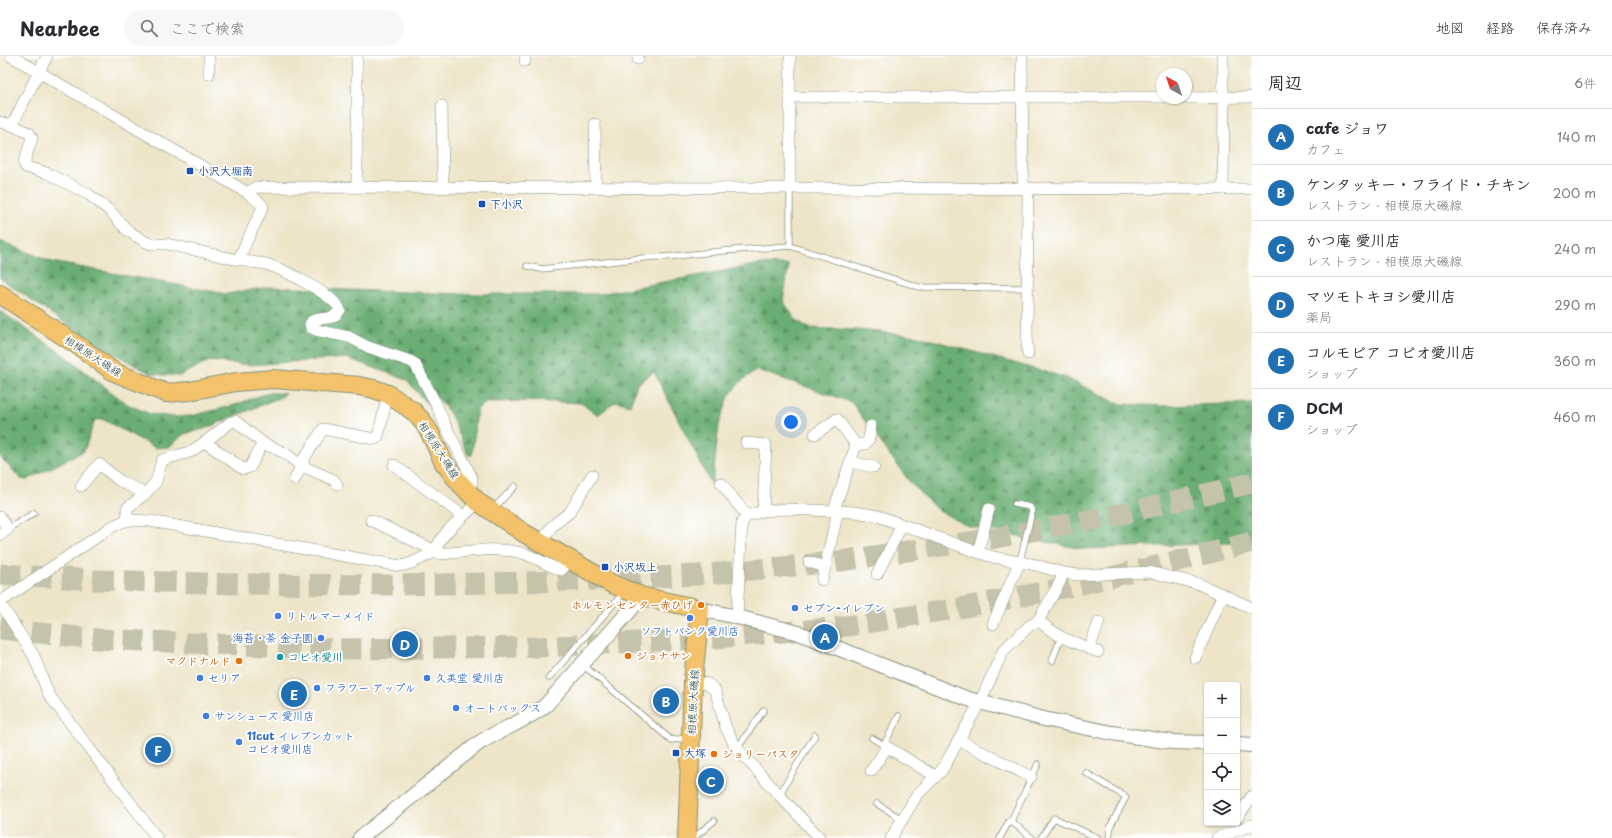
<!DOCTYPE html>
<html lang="ja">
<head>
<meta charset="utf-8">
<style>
	:root { --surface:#fff; --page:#f7f7f7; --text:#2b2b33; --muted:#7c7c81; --line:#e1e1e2; --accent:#1f6fb2 }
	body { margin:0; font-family:"Playpen Sans","Klee One",sans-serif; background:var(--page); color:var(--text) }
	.controls { position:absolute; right:12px; bottom:12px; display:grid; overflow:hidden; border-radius:4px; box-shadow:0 1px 3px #0004 }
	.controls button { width:36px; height:36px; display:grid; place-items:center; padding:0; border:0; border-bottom:1px solid var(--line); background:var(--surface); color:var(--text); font:20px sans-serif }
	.compass { position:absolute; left:1156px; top:12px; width:36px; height:36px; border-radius:50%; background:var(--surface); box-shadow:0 1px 3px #0004; rotate:320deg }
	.you { position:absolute; left:791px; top:366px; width:14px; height:14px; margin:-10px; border:3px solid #fff; border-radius:50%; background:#1a73e8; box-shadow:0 0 0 6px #1a73e833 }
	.badge { display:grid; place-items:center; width:26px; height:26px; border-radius:50%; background:var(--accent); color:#fff; font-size:13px; font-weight:700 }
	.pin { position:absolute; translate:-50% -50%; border:2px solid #fff; box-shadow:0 1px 4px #0006 }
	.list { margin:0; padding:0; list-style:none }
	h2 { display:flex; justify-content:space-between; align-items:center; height:52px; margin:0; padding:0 16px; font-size:17px }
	h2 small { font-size:13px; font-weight:400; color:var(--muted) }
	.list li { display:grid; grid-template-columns:26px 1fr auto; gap:12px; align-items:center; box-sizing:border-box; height:56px; padding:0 16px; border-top:1px solid var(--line) }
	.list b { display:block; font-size:15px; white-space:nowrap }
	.list p { margin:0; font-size:13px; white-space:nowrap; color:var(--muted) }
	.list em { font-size:13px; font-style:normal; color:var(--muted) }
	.icon { flex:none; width:22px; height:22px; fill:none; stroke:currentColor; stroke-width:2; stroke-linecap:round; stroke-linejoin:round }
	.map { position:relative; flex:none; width:1252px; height:782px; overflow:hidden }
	header { display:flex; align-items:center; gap:24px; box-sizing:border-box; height:56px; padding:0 20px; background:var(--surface); border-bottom:1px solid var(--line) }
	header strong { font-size:19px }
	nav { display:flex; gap:22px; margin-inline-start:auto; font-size:14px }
	.search { width:280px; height:36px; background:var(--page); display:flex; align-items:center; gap:10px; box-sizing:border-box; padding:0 14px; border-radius:22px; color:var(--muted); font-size:15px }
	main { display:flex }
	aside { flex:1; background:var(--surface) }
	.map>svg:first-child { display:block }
	.forest { fill:url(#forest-firs); stroke:#447654 }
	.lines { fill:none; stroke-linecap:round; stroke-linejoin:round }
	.motorway-tunnel { stroke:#c5c3ab; stroke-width:21; stroke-dasharray:21 10; stroke-linecap:butt }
	.service-casing { stroke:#86917e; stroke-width:7 }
	.minor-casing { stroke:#86917e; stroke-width:12 }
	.tertiary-casing { stroke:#86917e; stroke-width:16 }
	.primary-casing { stroke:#86917e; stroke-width:20 }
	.service { stroke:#fff; stroke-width:5.5 }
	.minor { stroke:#fff; stroke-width:11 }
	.tertiary { stroke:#fff; stroke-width:14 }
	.primary { stroke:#f3c26a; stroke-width:18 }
	.transit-dot { fill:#1a4fb4; stroke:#fff; stroke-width:1.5 }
	.food-dot { fill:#e8710a; stroke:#fff; stroke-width:1.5 }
	.shop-dot { fill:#3f7fe0; stroke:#fff; stroke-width:1.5 }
	.culture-dot { fill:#0f9aa8; stroke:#fff; stroke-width:1.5 }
	.labels { text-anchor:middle; stroke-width:3.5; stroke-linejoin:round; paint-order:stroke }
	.transit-label { font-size:11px; font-weight:bold; fill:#164399; stroke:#fff; text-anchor:start }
	.street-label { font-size:11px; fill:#1f3d34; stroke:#fff }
	.food-label { font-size:11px; font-weight:bold; fill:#c56008; stroke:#fff; text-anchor:end }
	.shop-label { font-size:11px; font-weight:bold; fill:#366cbe; stroke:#fff; text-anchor:start }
	.culture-label { font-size:11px; font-weight:bold; fill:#0d838f; stroke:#fff; text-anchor:start }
</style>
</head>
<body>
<header>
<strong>Nearbee</strong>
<div class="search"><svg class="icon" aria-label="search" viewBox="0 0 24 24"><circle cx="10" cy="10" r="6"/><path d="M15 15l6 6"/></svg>ここで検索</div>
<nav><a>地図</a><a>経路</a><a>保存済み</a></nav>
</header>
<main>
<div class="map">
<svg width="1252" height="782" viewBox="0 0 1252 782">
	<defs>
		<pattern id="forest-firs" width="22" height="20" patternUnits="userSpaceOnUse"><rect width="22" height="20" fill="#6aae73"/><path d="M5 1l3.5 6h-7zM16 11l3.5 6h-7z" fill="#578f5f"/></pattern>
	</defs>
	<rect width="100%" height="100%" fill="#fff"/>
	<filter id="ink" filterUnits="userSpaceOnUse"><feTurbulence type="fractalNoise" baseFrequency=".025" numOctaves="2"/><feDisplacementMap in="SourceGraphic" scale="8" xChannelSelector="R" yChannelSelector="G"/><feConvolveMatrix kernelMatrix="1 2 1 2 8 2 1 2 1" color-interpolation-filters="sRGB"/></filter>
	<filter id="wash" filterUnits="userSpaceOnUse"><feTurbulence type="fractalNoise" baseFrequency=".012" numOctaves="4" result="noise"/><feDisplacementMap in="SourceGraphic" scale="16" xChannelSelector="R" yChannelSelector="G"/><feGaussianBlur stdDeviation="0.9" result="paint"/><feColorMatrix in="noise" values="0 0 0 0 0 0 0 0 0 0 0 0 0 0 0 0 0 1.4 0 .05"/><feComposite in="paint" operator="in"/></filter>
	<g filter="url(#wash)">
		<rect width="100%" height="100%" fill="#eee5c9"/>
		<g class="forest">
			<path d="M0 185 52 206 226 238 269 231 461 238H600L760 208 789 209 783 245 796 264 809 272 859 274 918 280 1067 322 1119 348 1165 350 1252 347V486L1082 493 968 470 939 455 912 429 851 346 757 314 741 325 729 340 719 369 712 430 654 316 637 328 630 349 616 345 598 359 582 347 534 345 486 346 477 353 472 399H468L451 359 438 342 427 348 407 324 347 302 249 309 209 305 179 320 151 318 85 281 0 222Z"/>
			<path d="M0 255 61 297 127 348 150 358 174 361 191 360 235 349 267 337H285L283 340 204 373 184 378 169 391 156 392 102 363 95 364 84 395 27 424 21 423 0 401Z"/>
		</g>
	</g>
	<g filter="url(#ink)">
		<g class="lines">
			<g class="motorway-tunnel">
				<path d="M0 518 94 524 239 528 397 529 573 525 699 519 833 506 995 482 1121 458 1252 427"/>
				<path d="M0 573 98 583 338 593 539 591 715 582 841 571 954 553 1069 531 1190 502 1252 486"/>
			</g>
			<defs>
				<g id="service">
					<path d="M790 190V132"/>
					<path d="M527 210 541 213 653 201H666L723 195 790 190 919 231 1027 232"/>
					<path d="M1015 448 1030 451 1032 455 1020 505"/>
					<path d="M493 453 515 430"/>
					<path d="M8 473 34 457"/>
					<path d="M1052 605 1061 581"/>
					<path d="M583 609 671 684 688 682"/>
					<path d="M549 622 625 535"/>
					<path d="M872 682 887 691"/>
					<path d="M884 689 899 660"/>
					<path d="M736 691 741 687 764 654"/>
					<path d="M1086 717 1126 741 1111 769 1109 782"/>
					<path d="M779 739 815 679"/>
					<path d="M877 748 902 763"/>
					<path d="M1011 765 1032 782"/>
					<path d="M688 780H696L714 765"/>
					<path d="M1000 782 1009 765H1011L1038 708"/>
					<path d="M1041 782 1054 762 1098 782"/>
				</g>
				<g id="minor">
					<path d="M11 0 248 137 256 131 1252 133"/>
					<path d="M525 0V5"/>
					<path d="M1022 0 1023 128 1028 132 1027 289 1028 298"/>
					<path d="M1223 0V42L1224 45 1223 133"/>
					<path d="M638 3V0"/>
					<path d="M209 18V0"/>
					<path d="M790 41H1162"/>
					<path d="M1186 42 1252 41"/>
					<path d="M442 50 443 132"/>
					<path d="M0 66 12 69 47 0"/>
					<path d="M595 68 596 132"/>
					<path d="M12 69 29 77 32 82 24 107 26 111 47 117 88 138 109 154 127 174 144 185 151 188H167L238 204 263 151 261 148 248 137"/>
					<path d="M357 132V0"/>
					<path d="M790 132V0"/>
					<path d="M240 202C251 209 258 205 269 209 284 214 336 240 340 254 333 266 322 260 312 265L310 268 311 272 316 274 349 281 368 291 410 305 415 308 436 348 445 369 472 422V426L467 435"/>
					<path d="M815 378 837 363 856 389 834 454"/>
					<path d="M263 387 250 411 243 413 205 386 231 366 235 365 263 387 285 397 300 409 323 373 375 383 378 380 388 338"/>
					<path d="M746 387 766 389 763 455"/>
					<path d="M856 389 865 388 869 383 871 370"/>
					<path d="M850 406 874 411"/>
					<path d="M394 409 463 460"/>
					<path d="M295 423 300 412V409L334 424 337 428"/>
					<path d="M721 427 747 460"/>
					<path d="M81 430 99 408 120 425 140 435 144 439"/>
					<path d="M0 461 8 473 0 479"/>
					<path d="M127 464V452L145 438 156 426 162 404 190 396 205 386"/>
					<path d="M371 464 429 492 435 493"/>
					<path d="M541 487 552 470 570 456 592 419"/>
					<path d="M435 496C441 475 464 462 478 446"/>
					<path d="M977 496 980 489 989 453"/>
					<path d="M809 506 825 511"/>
					<path d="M877 518 902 469"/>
					<path d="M822 524 838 455"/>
					<path d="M0 546 113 470 127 464 150 465 400 510 409 508 435 496 439 498C466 496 495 490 522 497 536 501 548 510 561 514L571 504"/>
					<path d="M0 547 34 600 49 639 157 782"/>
					<path d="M737 561 742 466 747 460 763 455 787 453 856 456 878 460 977 496 993 501 1036 509 1063 517 1079 519 1150 516 1199 528 1252 552"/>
					<path d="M1038 565 1061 581 1098 596"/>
					<path d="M993 568 1020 505"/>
					<path d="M1089 593 1099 566"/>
					<path d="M1195 602 1223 538"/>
					<path d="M693 626 708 628 715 634 726 672 736 691 779 739 820 782"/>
					<path d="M959 684 1031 721"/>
					<path d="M871 715 887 691 932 718 935 721"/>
					<path d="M1237 762 1252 740"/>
					<path d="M891 782 917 739 942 714 980 646 1003 595 1029 570 1038 565 1060 526 1063 517"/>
					<path d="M1217 782 1252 769"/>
				</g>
				<g id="tertiary">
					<path d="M700 553 737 561 799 577 968 643 1044 663 1112 677 1172 686 1207 687"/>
					<path d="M1237 688 1252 689"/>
					<path d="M360 782 479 687C501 673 526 665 546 649L633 551 641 540"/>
				</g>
				<path id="primary" d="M0 238 83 293 114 316 166 337 189 335 236 326 274 323 359 330 374 333 388 338 413 355 423 366 430 377 444 407 459 426 478 446 524 477 610 527 641 540 700 553 693 626 687 782"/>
			</defs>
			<use href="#service" class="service-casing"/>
			<use href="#minor" class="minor-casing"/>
			<use href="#tertiary" class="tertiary-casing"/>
			<use href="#primary" class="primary-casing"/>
			<use href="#service" class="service"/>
			<use href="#minor" class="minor"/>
			<use href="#tertiary" class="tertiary"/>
			<use href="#primary" class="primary"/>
		</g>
	</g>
	<g class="transit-dot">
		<rect x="186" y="111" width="8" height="8" rx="2"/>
		<rect x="478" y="144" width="8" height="8" rx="2"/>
		<rect x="601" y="507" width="8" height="8" rx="2"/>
		<rect x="672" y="693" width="8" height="8" rx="2"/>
	</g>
	<g class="food-dot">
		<circle cx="701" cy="549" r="4"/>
		<circle cx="628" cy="600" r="4"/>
		<circle cx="239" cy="605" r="4"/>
		<circle cx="714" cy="698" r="4"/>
	</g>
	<g class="shop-dot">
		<circle cx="795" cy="552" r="4"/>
		<circle cx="278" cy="560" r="4"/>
		<circle cx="690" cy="562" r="4"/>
		<circle cx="321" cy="582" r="4"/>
		<circle cx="200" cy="622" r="4"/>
		<circle cx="427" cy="622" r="4"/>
		<circle cx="317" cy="632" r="4"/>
		<circle cx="456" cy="652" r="4"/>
		<circle cx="206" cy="660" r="4"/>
		<circle cx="239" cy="686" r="4"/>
	</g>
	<circle class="culture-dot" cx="280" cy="601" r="4"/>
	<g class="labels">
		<g class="transit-label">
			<text x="198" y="119">小沢大堀南</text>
			<text x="490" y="152">下小沢</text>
			<text x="613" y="515">小沢坂上</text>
			<text x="684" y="701">大塚</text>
		</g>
		<g class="street-label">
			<text transform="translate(93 300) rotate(33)" y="4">相模原大磯線</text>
			<text transform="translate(439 394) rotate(58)" y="4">相模原大磯線</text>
			<text transform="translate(693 646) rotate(-87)" y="4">相模原大磯線</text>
		</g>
		<g class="food-label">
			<text x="693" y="553">ホルモンセンター赤ひげ</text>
			<text x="636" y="604" text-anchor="start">ジョナサン</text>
			<text x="231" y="609">マクドナルド</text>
			<text x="722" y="702" text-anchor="start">ジョリーパスタ</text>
		</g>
		<g class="shop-label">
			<text x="803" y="556">セブン-イレブン</text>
			<text x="286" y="564">リトルマーメイド</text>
			<text x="690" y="579" text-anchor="middle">ソフトバンク愛川店</text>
			<text x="313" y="586" text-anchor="end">海苔・茶 金子園</text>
			<text x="208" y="626">セリア</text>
			<text x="435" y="626">久美堂 愛川店</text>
			<text x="325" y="636">フラワー アップル</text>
			<text x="464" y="656">オートバックス</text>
			<text x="214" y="664">サンシューズ 愛川店</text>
			<text x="247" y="684">11cut イレブンカット<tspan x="247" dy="13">コピオ愛川店</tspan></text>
		</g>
		<g class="culture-label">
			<text x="288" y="605">コピオ愛川</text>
		</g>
	</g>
</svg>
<div class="controls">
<button>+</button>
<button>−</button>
<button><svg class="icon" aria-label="locate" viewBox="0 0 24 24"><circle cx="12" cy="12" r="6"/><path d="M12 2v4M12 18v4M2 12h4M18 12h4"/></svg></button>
<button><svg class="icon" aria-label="layers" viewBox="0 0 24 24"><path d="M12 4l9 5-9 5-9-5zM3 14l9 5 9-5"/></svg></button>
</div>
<svg class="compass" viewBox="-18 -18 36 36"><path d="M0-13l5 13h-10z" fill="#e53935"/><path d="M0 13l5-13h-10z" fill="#7c7c81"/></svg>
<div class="you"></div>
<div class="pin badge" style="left:825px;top:581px">A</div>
<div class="pin badge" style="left:666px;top:645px">B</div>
<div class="pin badge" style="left:711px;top:725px">C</div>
<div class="pin badge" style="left:405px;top:588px">D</div>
<div class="pin badge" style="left:294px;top:638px">E</div>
<div class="pin badge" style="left:158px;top:694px">F</div>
</div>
<aside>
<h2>周辺<small>6件</small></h2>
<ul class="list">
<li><span class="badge">A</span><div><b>cafe ジョワ</b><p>カフェ</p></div><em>140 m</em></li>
<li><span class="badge">B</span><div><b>ケンタッキー・フライド・チキン</b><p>レストラン · 相模原大磯線</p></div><em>200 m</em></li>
<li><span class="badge">C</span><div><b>かつ庵 愛川店</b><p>レストラン · 相模原大磯線</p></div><em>240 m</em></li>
<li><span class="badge">D</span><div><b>マツモトキヨシ愛川店</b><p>薬局</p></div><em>290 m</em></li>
<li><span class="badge">E</span><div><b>コルモピア コピオ愛川店</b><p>ショップ</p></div><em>360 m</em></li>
<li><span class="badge">F</span><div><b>DCM</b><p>ショップ</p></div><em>460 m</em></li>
</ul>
</aside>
</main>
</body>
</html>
